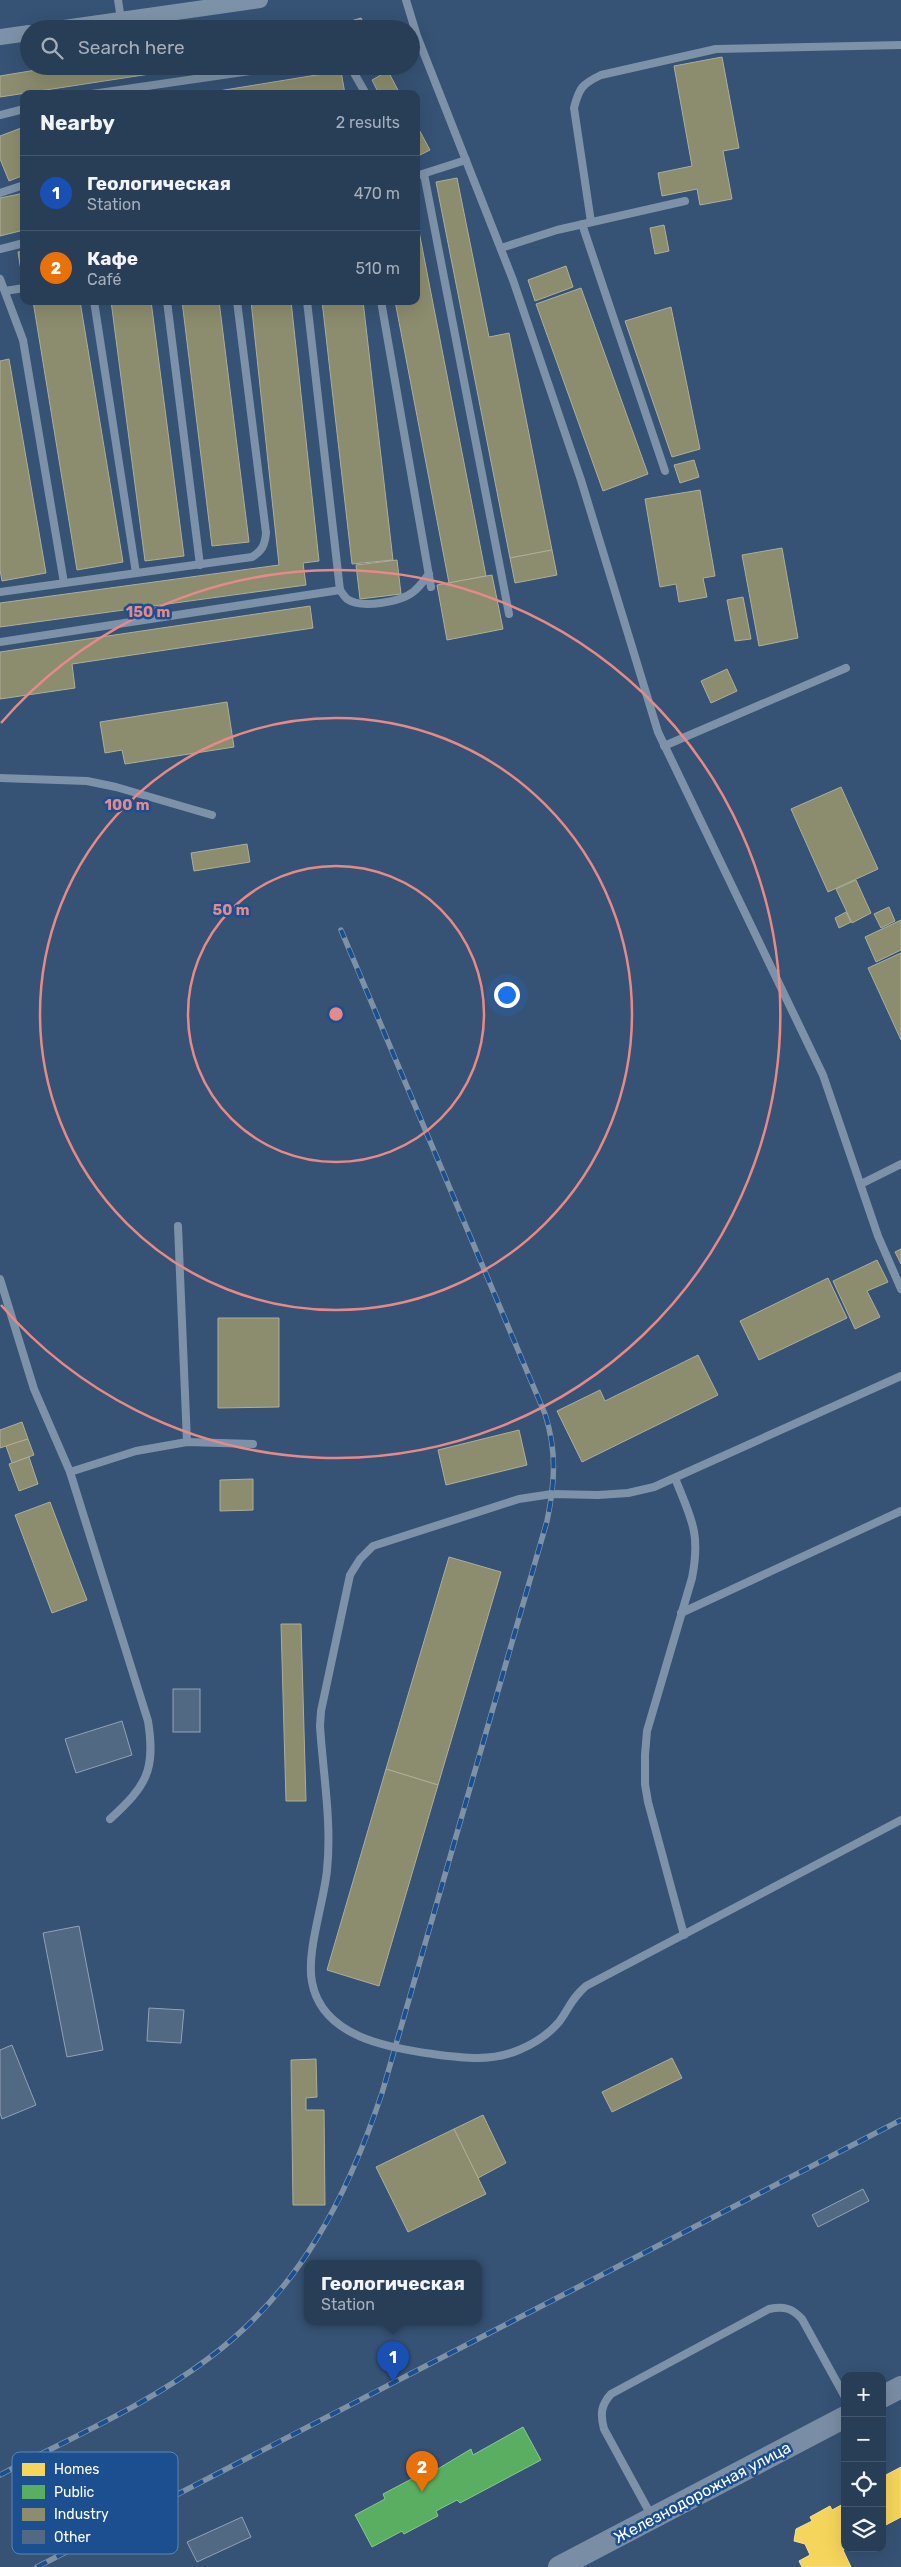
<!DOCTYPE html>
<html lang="en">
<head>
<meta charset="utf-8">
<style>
	:root { --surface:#283e57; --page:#344961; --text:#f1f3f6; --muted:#a5aeba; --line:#44576d; --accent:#95b2f1 }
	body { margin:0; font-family:Rubik,sans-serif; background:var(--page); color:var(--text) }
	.controls { position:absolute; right:15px; bottom:15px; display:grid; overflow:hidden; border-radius:10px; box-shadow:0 5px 20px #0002 }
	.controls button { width:45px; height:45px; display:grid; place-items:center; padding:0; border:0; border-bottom:1px solid var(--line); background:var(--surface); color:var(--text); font:25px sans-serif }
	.you { position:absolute; left:506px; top:994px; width:18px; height:18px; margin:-12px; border:4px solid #fff; border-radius:50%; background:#1a73e8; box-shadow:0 0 0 8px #1a73e833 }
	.badge { display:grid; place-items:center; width:32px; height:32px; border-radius:50%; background:var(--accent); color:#fff; font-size:16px; font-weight:700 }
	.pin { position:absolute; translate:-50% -41px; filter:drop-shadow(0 1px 2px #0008) }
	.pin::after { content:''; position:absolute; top:26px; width:18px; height:15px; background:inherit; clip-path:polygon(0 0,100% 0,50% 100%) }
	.popup { position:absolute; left:304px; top:2260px; width:178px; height:65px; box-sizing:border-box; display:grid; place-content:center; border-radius:10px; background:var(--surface); filter:drop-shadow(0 1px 4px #0005); font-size:16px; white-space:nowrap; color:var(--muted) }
	.popup b { font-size:19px; color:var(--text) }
	.popup::after { content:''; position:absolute; left:50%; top:100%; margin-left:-10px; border:10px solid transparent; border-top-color:var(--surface) }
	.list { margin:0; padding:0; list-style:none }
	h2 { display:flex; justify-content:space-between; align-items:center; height:65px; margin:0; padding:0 20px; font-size:21px }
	h2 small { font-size:16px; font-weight:400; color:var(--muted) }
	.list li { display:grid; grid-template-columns:32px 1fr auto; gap:15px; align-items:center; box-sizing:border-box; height:75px; padding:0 20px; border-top:1px solid var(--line) }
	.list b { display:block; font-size:19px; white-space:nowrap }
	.list p { margin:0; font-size:16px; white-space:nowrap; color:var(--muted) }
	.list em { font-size:16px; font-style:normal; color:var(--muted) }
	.icon { flex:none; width:28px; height:28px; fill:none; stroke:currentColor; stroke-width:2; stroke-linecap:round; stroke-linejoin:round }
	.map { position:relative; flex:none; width:901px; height:2567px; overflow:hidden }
	.search { position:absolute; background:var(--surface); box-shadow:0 5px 20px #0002; left:20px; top:20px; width:400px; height:55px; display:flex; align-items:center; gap:12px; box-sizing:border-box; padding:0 18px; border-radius:28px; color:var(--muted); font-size:19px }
	.panel { position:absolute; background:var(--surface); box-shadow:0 5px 20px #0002; left:20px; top:90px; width:400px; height:215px; border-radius:10px }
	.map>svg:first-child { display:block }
	.homes { fill:#f6d55c; stroke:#f9e28d }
	.public { fill:#5aae61; stroke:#8cc690 }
	.industry { fill:#8c8c6e; stroke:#aeae9a }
	.building { fill:#526984; stroke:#92a2b6 }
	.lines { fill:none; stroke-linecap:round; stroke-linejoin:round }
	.service { stroke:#7d92a8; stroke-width:8 }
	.minor { stroke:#7d92a8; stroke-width:16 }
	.secondary { stroke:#798da4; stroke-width:22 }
	.rail-casing { stroke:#7e92a7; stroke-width:5.5 }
	.rail { stroke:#1b4f8f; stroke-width:4; stroke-dasharray:11; stroke-linecap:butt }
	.ring { fill:none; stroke:#e88989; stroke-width:2.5 }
	.labels { text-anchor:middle; stroke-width:5; stroke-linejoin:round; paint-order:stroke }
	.street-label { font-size:16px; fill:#fff; stroke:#1b4f8f }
	.key { fill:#1b4f8f; stroke:#5f84b1; stroke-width:1 }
	.key-label { font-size:14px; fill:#fff }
	.centre { fill:#e88989; stroke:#1b4f8f; stroke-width:2.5 }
	.ring-label { font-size:15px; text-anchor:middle; font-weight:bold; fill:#e88989; stroke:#1b4f8f; stroke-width:5; stroke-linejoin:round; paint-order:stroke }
</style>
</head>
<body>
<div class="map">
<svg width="901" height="2567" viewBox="0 0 901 2567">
	<rect width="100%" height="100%" fill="#365274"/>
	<g class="homes">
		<path d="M901 2467V2517L882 2527V2477Z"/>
		<path d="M845 2503 846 2548 843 2550 851 2567H802L799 2561 810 2555 805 2544 794 2541 796 2529 812 2521 810 2517 830 2506 832 2510Z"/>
	</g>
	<path class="public" d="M523 2427 541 2460 460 2503 457 2500 436 2511 438 2516 404 2534 402 2531 372 2547 355 2515 385 2499 383 2494 419 2475 421 2479 471 2449 473 2455Z"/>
	<g class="industry">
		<path d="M361 18 367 29H324Z"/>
		<path d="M722 57 739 148 723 151 732 199 700 205 697 189 662 196 658 173 692 166 674 66Z"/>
		<path d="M60 66H202L0 97V76Z"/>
		<path d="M341 71 345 94H200Z"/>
		<path d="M388 71 400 94H379L372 80Z"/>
		<path d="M416 124 430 150 416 157Z"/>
		<path d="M24 127V175L9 181 0 159V136Z"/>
		<path d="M457 178 489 337 509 333 552 550 510 558 436 182Z"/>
		<path d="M24 193V230L0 236V198Z"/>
		<path d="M416 216 486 576 449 583 395 301H416Z"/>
		<path d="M664 225 669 251 655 254 650 228Z"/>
		<path d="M24 251V277H22L18 252Z"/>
		<path d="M566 266 573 287 535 301 528 280Z"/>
		<path d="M581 288 648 474 603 491 536 304Z"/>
		<path d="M33 301H80L123 562 77 570Z"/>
		<path d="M111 301H151L184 556 145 561Z"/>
		<path d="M182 301H219L249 542 212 546Z"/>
		<path d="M251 301H291L319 561 303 563 306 585 0 627V603L279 565Z"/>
		<path d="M322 301H363L393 560 352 564Z"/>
		<path d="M671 307 700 449 672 457 625 321Z"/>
		<path d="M9 359 46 573 2 581 0 570V361Z"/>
		<path d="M694 460 699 477 680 483 674 465Z"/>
		<path d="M700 490 715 576 703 578 707 597 679 602 676 584 660 587 645 499Z"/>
		<path d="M782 548 798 638 759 646 742 555Z"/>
		<path d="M552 550 557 575 515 583 510 558Z"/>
		<path d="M397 560 401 594 360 599 356 565Z"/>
		<path d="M492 575 503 629 447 640 437 585Z"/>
		<path d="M743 597 751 639 735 641 727 600Z"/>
		<path d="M310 606 313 628 72 664 75 688 0 699V652Z"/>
		<path d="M727 669 737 691 711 703 701 681Z"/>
		<path d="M227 702 234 747 125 764 122 750 105 753 100 722Z"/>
		<path d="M841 787 878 869 828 892 791 809Z"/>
		<path d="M247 844 250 862 194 871 191 853Z"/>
		<path d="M856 880 871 913 852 923 836 889Z"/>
		<path d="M889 907 895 921 881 928 874 914Z"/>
		<path d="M846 912 851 922 839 928 835 918Z"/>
		<path d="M901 920V950L876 962 865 937Z"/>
		<path d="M901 953V1040L868 968Z"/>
		<path d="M901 1249V1264L895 1252Z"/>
		<path d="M877 1260 888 1282 867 1291 880 1317 855 1329 833 1281Z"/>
		<path d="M828 1278 847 1318 759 1360 740 1321Z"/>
		<path d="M218 1318H279V1407L218 1408Z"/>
		<path d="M698 1355 718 1395 582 1462 557 1411 600 1390 605 1401Z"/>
		<path d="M22 1422 28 1439 0 1448V1430Z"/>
		<path d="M519 1430 527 1465 446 1485 438 1450Z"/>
		<path d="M28 1439 34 1455 12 1463 6 1446Z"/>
		<path d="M29 1457 38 1484 19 1491 9 1464Z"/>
		<path d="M253 1479V1510L220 1511V1480Z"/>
		<path d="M50 1502 87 1600 52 1613 15 1515Z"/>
		<path d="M449 1557 501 1572 438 1785 386 1769Z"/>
		<path d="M281 1624H301L306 1801H286Z"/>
		<path d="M386 1769 438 1785 379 1986 327 1970Z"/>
		<path d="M672 2058 682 2078 612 2112 602 2092Z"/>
		<path d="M316 2059 317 2097 306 2098V2110H324L325 2205H293L291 2060Z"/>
		<path d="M483 2115 506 2163 478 2178 454 2129Z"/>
		<path d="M454 2129 486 2194 408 2232 376 2167Z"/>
	</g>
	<g class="building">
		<rect x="173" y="1689" width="27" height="43"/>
		<path d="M122 1721 132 1755 76 1773 65 1739Z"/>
		<path d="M79 1926 103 2050 67 2057 43 1933Z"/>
		<path d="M149 2008 184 2010 181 2043 147 2041Z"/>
		<path d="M12 2045 36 2105 2 2119 0 2113V2050Z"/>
		<path d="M863 2189 869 2201 818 2227 812 2215Z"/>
		<path d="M242 2517 251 2537 197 2562 187 2542Z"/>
	</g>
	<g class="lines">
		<g class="service">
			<path d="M118 0 121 19"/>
			<path d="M406 0 417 36 513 280 581 480 658 732 823 1075 878 1236 901 1289"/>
			<path d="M350 66 366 94"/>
			<path d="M92 94 284 66"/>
			<path d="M0 115 24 109"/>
			<path d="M424 174 509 614"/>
			<path d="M416 176 466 160"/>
			<path d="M0 193 24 185"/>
			<path d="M591 222 574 108C579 88 582 84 601 75L716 49 901 45"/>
			<path d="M582 224 665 471"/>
			<path d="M501 248 557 230 685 201"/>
			<path d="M0 249 24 243"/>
			<path d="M0 279 23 340 64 583"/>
			<path d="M5 291 24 288"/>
			<path d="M94 301 136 573"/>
			<path d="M167 301 200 565"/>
			<path d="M307 301 340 590C342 593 345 597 347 599 361 609 401 602 413 592 419 588 424 580 429 574"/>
			<path d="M381 301 431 587"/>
			<path d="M0 592 252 557C262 551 265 545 266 533L237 301"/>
			<path d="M0 642 340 590"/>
			<path d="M664 746 846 668"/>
			<path d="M0 778 87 781 116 787 212 815"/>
			<path d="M861 1184 901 1164"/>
			<path d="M178 1226 187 1442"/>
			<path d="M0 1279 34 1389 70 1472 148 1721C156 1771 146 1786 110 1819"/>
			<path d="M901 1376 654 1487 628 1493 598 1495 552 1494 519 1499 373 1546 360 1559 350 1575 321 1711 320 1726C323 1773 332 1823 327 1870 324 1902 306 1952 312 1982 322 2037 389 2048 433 2054 463 2058 491 2062 519 2050 533 2044 549 2034 559 2022 570 2007 571 1999 586 1986L901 1820"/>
			<path d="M70 1472 136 1451 187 1442 253 1444"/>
			<path d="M675 1478C691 1519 701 1532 692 1578L647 1731 645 1755V1784L648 1802 684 1935"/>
			<path d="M681 1613 901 1511"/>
			<path d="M651 2515 604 2429C600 2414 601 2405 611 2394L769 2309C784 2306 792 2308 802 2319L845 2397"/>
		</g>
		<g class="minor">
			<path d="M57 29 260 0"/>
			<path d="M0 37 29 33"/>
		</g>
		<g class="secondary">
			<path d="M882 2397 901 2387"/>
			<path d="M559 2567 845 2417"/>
		</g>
		<defs>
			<g id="rail">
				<path d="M0 2475C70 2438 146 2406 209 2358 299 2291 347 2198 382 2093L547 1521C555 1483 557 1451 545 1414L341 930"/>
				<path d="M37 2567 901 2120"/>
			</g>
		</defs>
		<use href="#rail" class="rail-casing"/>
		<use href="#rail" class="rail"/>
	</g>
	<g class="ring">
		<circle cx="336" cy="1014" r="148"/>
		<circle cx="336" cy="1014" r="296"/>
		<path d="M1 723A444 444 0 1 1 1 1305"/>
	</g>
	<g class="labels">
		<g class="street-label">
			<text transform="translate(702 2492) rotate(-28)" y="6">Железнодорожная улица</text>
		</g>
	</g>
	<rect x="12" y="2452" width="166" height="102" rx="8" class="key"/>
	<rect x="22" y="2463" width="23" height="13" fill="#f6d55c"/>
	<rect x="22" y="2485" width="23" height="14" fill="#5aae61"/>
	<rect x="22" y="2508" width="23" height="13" fill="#8c8c6e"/>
	<rect x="22" y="2530" width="23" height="14" fill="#526984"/>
	<g class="key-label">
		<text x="54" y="2474">Homes</text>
		<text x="54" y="2497">Public</text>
		<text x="54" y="2519">Industry</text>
		<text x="54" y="2542">Other</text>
	</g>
	<circle cx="336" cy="1014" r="8" class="centre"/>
	<g class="ring-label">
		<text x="148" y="617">150 m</text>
		<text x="127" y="810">100 m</text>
		<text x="231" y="915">50 m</text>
	</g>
</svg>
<div class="controls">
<button>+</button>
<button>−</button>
<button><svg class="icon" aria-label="locate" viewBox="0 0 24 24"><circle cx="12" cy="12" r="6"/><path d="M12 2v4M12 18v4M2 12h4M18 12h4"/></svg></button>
<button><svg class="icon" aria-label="layers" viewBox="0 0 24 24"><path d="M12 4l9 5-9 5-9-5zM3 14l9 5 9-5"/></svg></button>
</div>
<div class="you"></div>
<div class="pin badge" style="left:393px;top:2382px;background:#1a4fb4">1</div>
<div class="popup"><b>Геологическая</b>Station</div>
<div class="pin badge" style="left:422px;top:2492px;background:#e8710a">2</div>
<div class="search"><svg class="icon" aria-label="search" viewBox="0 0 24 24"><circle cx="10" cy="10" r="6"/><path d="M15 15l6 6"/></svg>Search here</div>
<section class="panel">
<h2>Nearby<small>2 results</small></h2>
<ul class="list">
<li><span class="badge" style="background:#1a4fb4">1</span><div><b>Геологическая</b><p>Station</p></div><em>470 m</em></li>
<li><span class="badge" style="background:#e8710a">2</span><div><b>Кафе</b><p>Café</p></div><em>510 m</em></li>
</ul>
</section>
</div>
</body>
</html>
